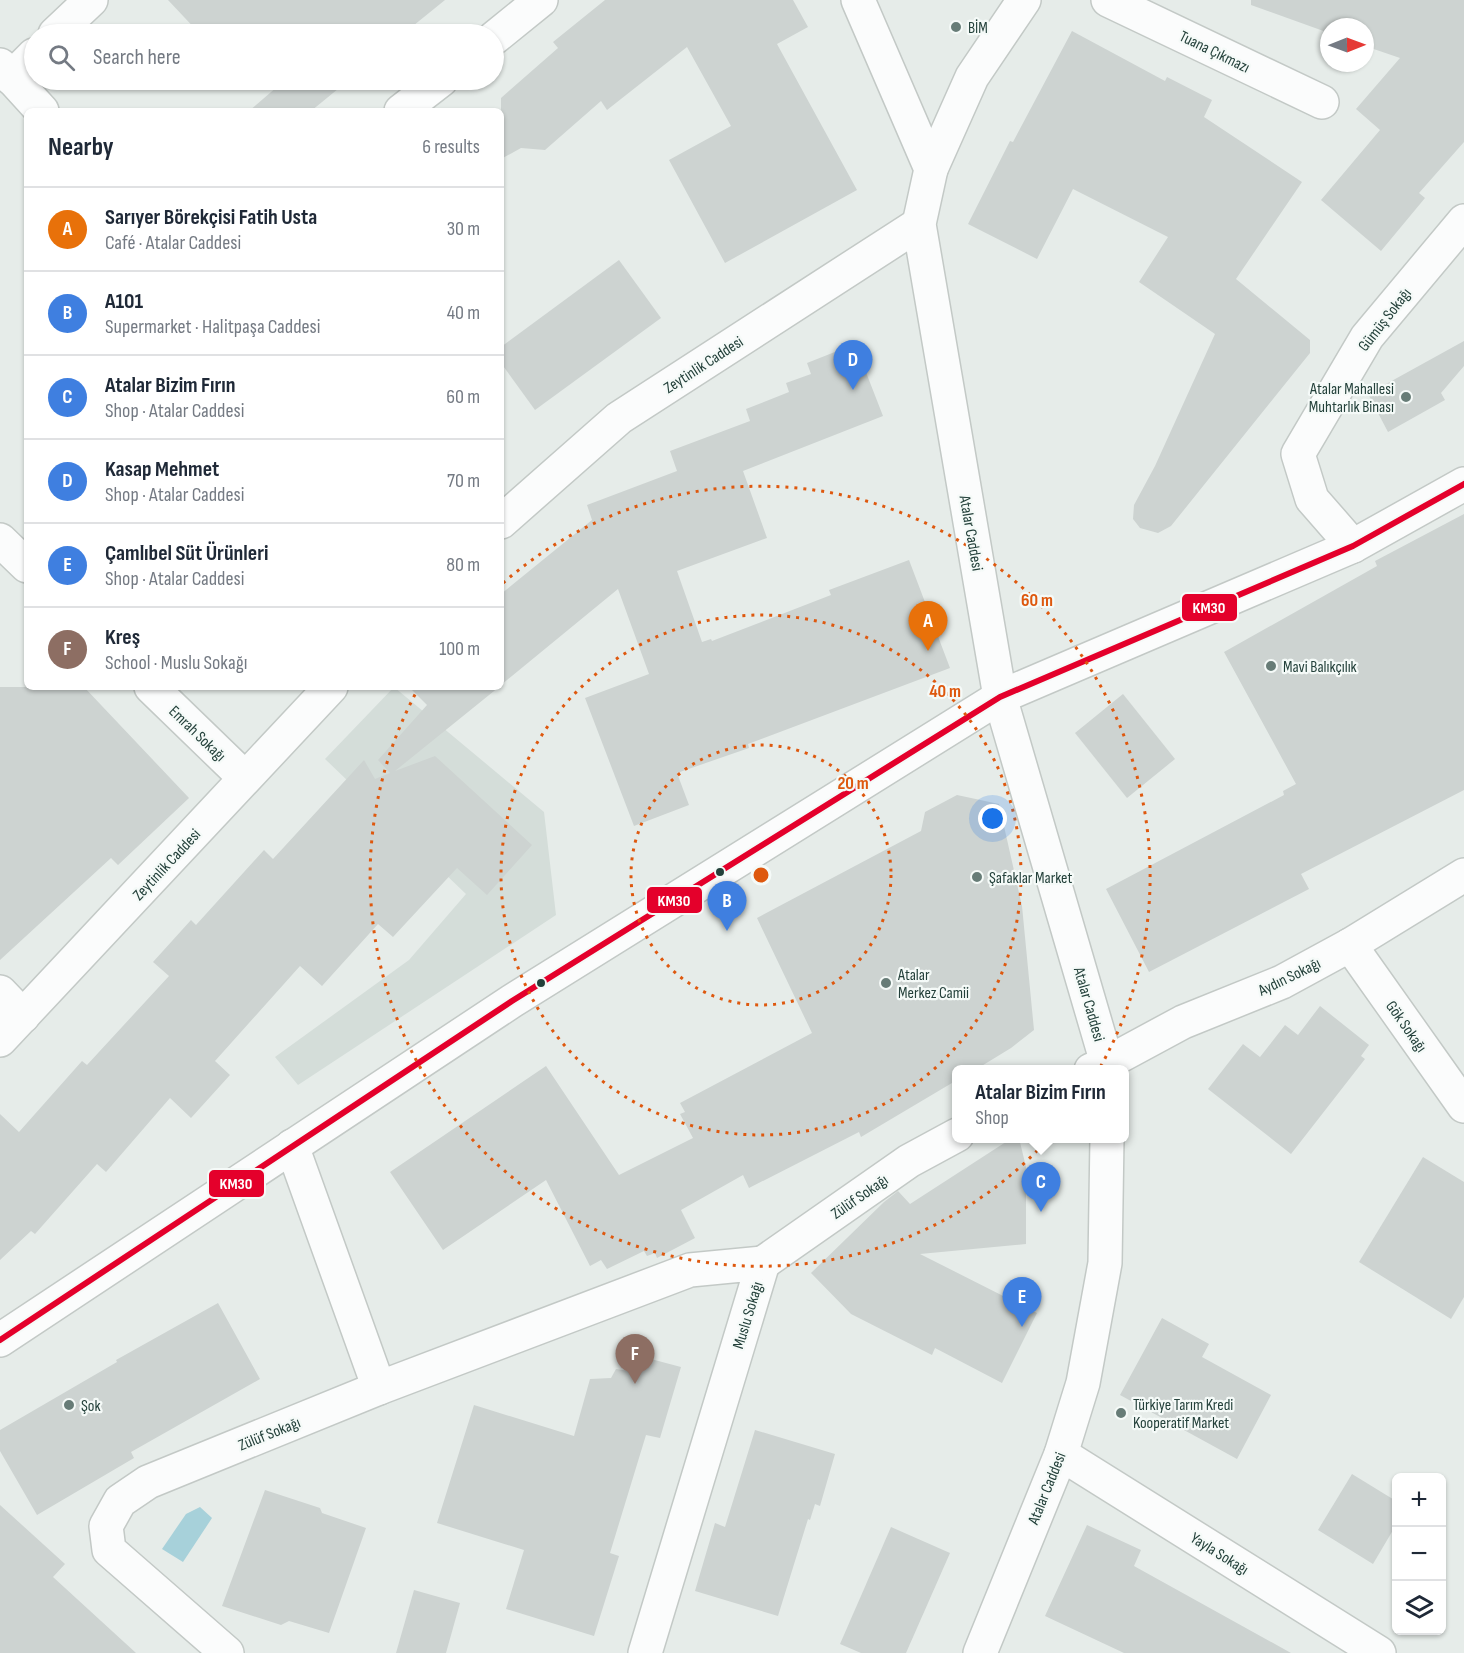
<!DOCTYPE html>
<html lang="en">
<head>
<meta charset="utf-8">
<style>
	:root { --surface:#fff; --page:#f2f2f3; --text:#1f2937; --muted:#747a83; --line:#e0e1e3; --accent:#2563eb }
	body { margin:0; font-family:"Sofia Sans Condensed",sans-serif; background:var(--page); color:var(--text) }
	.controls { position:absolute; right:18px; bottom:18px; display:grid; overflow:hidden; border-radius:9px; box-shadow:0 2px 4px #0004 }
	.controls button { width:54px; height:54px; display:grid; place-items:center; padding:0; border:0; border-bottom:2px solid var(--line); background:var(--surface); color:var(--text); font:30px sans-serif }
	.compass { position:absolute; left:1320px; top:18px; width:54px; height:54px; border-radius:50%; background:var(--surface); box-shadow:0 2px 4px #0004; rotate:89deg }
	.you { position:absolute; left:993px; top:819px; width:21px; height:21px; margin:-15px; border:4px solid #fff; border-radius:50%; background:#1a73e8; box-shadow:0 0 0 9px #1a73e833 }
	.badge { display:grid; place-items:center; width:39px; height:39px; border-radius:50%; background:var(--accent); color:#fff; font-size:20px; font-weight:700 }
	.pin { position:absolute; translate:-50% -50px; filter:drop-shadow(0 2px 3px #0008) }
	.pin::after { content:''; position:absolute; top:32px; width:21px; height:18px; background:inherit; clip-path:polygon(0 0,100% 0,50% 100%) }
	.popup { position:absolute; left:952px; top:1065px; width:177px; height:78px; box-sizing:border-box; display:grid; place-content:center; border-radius:9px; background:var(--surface); filter:drop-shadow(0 2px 4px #0005); font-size:20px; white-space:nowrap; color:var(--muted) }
	.popup b { font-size:22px; color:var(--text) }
	.popup::after { content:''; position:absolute; left:50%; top:100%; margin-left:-12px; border:12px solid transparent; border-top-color:var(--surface) }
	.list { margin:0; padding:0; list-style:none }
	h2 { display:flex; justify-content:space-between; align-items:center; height:78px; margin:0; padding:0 24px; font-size:26px }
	h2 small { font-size:20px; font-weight:400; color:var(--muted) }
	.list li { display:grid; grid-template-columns:39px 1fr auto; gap:18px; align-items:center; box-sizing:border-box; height:84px; padding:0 24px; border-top:2px solid var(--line) }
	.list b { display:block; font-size:22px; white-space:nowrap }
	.list p { margin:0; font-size:20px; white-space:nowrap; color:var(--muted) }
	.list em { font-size:20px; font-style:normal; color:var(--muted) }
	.icon { flex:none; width:33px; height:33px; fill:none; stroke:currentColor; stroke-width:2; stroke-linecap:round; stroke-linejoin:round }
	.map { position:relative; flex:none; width:1464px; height:1653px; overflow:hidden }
	.search { position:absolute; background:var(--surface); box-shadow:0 2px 4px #0004; left:24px; top:24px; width:480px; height:66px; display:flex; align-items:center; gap:15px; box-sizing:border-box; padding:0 21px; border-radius:33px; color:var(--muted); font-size:22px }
	.panel { position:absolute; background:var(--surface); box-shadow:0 2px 4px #0004; left:24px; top:108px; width:480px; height:582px; border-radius:9px }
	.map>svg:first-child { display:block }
	.built { fill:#d4ddd9 }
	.water { fill:#a7d1da }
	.building { fill:#cdd3d1 }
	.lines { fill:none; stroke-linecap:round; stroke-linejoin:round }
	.minor-casing { stroke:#c3c9c6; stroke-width:36 }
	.tertiary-casing { stroke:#c3c9c6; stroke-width:36 }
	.minor { stroke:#fbfcfc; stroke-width:33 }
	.tertiary { stroke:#fbfcfc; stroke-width:33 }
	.bus-1-casing { stroke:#f5faf8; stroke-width:10 }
	.bus-1 { stroke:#e4002b; stroke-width:6 }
	.ring { fill:none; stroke:#de580e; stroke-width:3; stroke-dasharray:3 6 }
	.poi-dot { fill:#677c77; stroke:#f5faf8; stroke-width:2 }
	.bus-dot { fill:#23403a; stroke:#f5faf8; stroke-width:2 }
	.labels { text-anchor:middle; stroke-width:4.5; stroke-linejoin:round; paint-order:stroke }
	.poi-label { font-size:16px; fill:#23403a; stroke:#f5faf8; text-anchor:start }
	.street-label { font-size:16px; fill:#23403a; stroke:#f5faf8 }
	.centre { fill:#de580e; stroke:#f5faf8; stroke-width:3 }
	.ring-label { font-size:18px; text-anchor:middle; font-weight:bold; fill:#de580e; stroke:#f5faf8; stroke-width:4.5; stroke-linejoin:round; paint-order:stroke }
	.line-badge { stroke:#f5faf8; stroke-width:2 }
	.badge-label { font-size:16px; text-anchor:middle; font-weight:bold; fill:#fff }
</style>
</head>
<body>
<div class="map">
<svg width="1464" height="1653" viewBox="0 0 1464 1653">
	<rect width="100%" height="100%" fill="#e6ece9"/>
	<path class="built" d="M394 687 544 812 556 915 298 1085 275 1057 409 960 466 894 325 759Z"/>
	<path class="water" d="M200 1507 212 1518 183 1562 162 1549 186 1514Z"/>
	<g class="building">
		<path d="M168 0H445L403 34H200Z"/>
		<path d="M605 0H793L808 27 777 44 857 190 725 263 669 160 731 126 687 47 607 110 601 101 545 150 521 148 501 159V98L558 48 553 42Z"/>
		<path d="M1251 0H1464V142L1419 193 1425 198 1381 251 1321 200 1380 130 1356 109 1400 58 1365 46V27H1329V33L1251 5Z"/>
		<path d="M1072 31 1165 81 1167 77 1212 100 1204 117 1302 182 1236 279 1310 340V353L1171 526 1158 533 1140 528 1133 519 1134 505 1155 466 1215 334 1139 282 1168 237 1073 189 1037 259 968 224 1010 141 1013 142Z"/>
		<path d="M285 80H349L311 111H249Z"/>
		<path d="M619 260 661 318 535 410 501 363V347Z"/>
		<path d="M1464 341V366L1441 393 1445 400 1388 432 1368 394Z"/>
		<path d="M855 344 883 416 743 471 767 538 677 571 702 642 711 639 712 641 831 595 829 590 909 560 950 668 748 744 749 748 677 773 689 805 634 826 585 698 649 674 618 589 501 685V594L592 520 587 505 677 471 670 451 750 421 746 409 789 392 786 383 811 374 807 363Z"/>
		<path d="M1464 514V790L1301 874 1309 889 1149 972 1106 889 1284 795 1283 791 1296 784 1224 652 1377 566 1375 561Z"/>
		<path d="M0 687H84L189 798 118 865 111 858 0 960Z"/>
		<path d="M409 687H499L395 771 435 756 532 845 487 895 457 868 393 937 378 924 322 986 300 966 215 1061 230 1075 191 1118 170 1098 106 1172 97 1164 35 1234 31 1231 0 1260V1114L19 1132 82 1061 87 1065 169 976 153 962 191 920 196 925 264 850 273 859 364 760 375 779 390 773 378 760 427 705Z"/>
		<path d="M1123 694 1175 759 1127 798 1075 733Z"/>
		<path d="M957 795 999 804 1022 906 1034 1030 1011 1048 975 1070H957V1080L861 1137 859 1132 749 1188 743 1175 681 1210 695 1238 657 1258 655 1253 647 1256 644 1251 607 1269 601 1260 590 1266 546 1180 443 1250 390 1172 546 1066 619 1175 693 1138 680 1114 685 1112 680 1103 812 1033 757 918 921 831 925 812Z"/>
		<path d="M1320 1006 1369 1045 1361 1056 1365 1059 1291 1154 1208 1089 1243 1044 1260 1057 1285 1025 1298 1035Z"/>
		<path d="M1012 1138H1019L1026 1167V1244L920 1254 1037 1313 1002 1383 935 1348 932 1355 851 1314 811 1273 884 1202 898 1191 910 1204Z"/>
		<path d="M1423 1157 1464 1182V1297L1451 1319 1359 1262Z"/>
		<path d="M218 1303 260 1379 131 1452 134 1458 37 1515 0 1451V1430L117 1362 116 1360Z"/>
		<path d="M1162 1318 1209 1344 1202 1357 1271 1395 1237 1459 1120 1395Z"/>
		<path d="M647 1358 681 1367 660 1438 646 1435 610 1553 619 1556 594 1636 506 1609 524 1550 437 1523 474 1405 574 1436 590 1379 611 1378 616 1369 629 1371 631 1364 645 1367Z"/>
		<path d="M755 1430 835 1454 820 1506 815 1504 810 1520 808 1519 778 1616 695 1591 715 1523 725 1527Z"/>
		<path d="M1352 1474 1396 1501V1525L1373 1564 1318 1530Z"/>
		<path d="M265 1490 320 1508 322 1513 366 1528 329 1633 289 1621 281 1625 222 1606Z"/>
		<path d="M0 1505 65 1564 53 1577 136 1653H0Z"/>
		<path d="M1087 1525 1141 1550 1134 1566 1291 1653H1124L1045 1616Z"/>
		<path d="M891 1527 950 1553 906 1653H861L840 1644Z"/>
		<path d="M414 1590 460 1603 446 1653H396Z"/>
	</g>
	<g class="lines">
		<defs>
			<g id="minor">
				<path d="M1108 0 1322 102"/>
				<path d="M55 34 91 0"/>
				<path d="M494 38 541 0"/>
				<path d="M0 65 42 111"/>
				<path d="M11 78 34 55"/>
				<path d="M401 111 441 80"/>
				<path d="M501 522 619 418 919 224"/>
				<path d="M0 540 27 566"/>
				<path d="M1353 546 1312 499 1298 454 1367 337 1464 221"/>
				<path d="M151 687 245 778"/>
				<path d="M1350 945 1464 1106"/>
				<path d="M0 992 23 1016"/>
				<path d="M0 1040 331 687"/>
				<path d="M1091 1070 1107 1063 1183 1022 1282 982 1350 945 1464 875"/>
				<path d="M763 1263 909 1161 957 1135"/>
				<path d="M379 1388 690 1270 763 1263 645 1653"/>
				<path d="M1061 1454 1379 1653"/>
				<path d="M227 1653 109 1550 106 1526 120 1501 148 1482 379 1388 292 1146"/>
			</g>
			<g id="tertiary">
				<path d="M858 0 931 169 919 224 1000 697 1107 1063V1070"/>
				<path d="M931 169 972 77 1024 0"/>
				<path d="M0 1340 512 1001 1000 697 1353 546 1464 484"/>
				<path d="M980 1653 1061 1454 1083 1383 1105 1263 1107 1138"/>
			</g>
		</defs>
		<use href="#minor" class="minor-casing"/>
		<use href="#tertiary" class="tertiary-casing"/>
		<use href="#minor" class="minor"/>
		<use href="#tertiary" class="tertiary"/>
		<defs>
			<path id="bus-1" d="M0 1340 512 1001 1000 697 1353 546 1464 484"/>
		</defs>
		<use href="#bus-1" class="bus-1-casing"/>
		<use href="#bus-1" class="bus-1"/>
	</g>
	<g class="ring">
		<circle cx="761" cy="875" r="130"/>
		<circle cx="761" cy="875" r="260"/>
		<path d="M503 583A390 390 0 1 1 418 689"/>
	</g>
	<g class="poi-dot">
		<circle cx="956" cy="27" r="6"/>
		<circle cx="1406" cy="397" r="6"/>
		<circle cx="1271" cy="666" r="6"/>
		<circle cx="977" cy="877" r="6"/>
		<circle cx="886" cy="983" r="6"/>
		<circle cx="69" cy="1405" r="6"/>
		<circle cx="1121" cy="1413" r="6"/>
	</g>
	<g class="bus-dot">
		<circle cx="720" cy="872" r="5"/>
		<circle cx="541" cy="983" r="5"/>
	</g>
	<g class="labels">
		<g class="poi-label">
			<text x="968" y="33">BİM</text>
			<text x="1394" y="394" text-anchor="end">Atalar Mahallesi<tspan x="1394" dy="18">Muhtarlık Binası</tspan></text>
			<text x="1283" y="672">Mavi Balıkçılık</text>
			<text x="989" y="883">Şafaklar Market</text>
			<text x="898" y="980">Atalar<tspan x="898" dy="18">Merkez Camii</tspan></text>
			<text x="1133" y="1410">Türkiye Tarım Kredi<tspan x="1133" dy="18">Kooperatif Market</tspan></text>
			<text x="81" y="1411">Şok</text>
		</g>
		<g class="street-label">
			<text transform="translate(1215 51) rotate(26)" y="6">Tuana Çıkmazı</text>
			<text transform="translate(1384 319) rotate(-52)" y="6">Gümüş Sokağı</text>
			<text transform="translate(703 364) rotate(-33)" y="6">Zeytinlik Caddesi</text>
			<text transform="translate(972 533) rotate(80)" y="6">Atalar Caddesi</text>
			<text transform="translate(198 733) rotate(44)" y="6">Emrah Sokağı</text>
			<text transform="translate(166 864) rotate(-47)" y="6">Zeytinlik Caddesi</text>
			<text transform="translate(1289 976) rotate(-26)" y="6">Aydın Sokağı</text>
			<text transform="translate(1090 1004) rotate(74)" y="6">Atalar Caddesi</text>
			<text transform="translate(1407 1026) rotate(55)" y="6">Gök Sokağı</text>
			<text transform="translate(859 1196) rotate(-35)" y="6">Zülüf Sokağı</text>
			<text transform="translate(747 1315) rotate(-73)" y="6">Muslu Sokağı</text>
			<text transform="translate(269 1433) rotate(-22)" y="6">Zülüf Sokağı</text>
			<text transform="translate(1046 1488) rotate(-68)" y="6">Atalar Caddesi</text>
			<text transform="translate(1220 1553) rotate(32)" y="6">Yayla Sokağı</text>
		</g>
	</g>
	<circle cx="761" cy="875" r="9" class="centre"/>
	<g class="ring-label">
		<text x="1037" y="606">60 m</text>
		<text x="945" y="697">40 m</text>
		<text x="853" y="789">20 m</text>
	</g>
	<g class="line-badge">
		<rect x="1181" y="593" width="57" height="29" rx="6" fill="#e4002b"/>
		<rect x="646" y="886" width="57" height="28" rx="6" fill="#e4002b"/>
		<rect x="208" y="1169" width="57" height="29" rx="6" fill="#e4002b"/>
	</g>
	<g class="badge-label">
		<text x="1209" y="613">KM30</text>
		<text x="674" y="906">KM30</text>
		<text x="236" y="1189">KM30</text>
	</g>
</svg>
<div class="controls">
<button>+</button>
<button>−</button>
<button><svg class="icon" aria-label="layers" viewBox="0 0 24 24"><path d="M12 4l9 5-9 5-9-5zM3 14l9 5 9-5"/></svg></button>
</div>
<svg class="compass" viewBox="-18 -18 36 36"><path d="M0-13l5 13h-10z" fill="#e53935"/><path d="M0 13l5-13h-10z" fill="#747a83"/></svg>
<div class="you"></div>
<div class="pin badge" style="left:928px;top:651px;background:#e8710a">A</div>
<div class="pin badge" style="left:727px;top:931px;background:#3f7fe0">B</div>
<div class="pin badge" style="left:1041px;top:1212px;background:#3f7fe0">C</div>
<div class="popup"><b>Atalar Bizim Fırın</b>Shop</div>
<div class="pin badge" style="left:853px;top:390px;background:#3f7fe0">D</div>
<div class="pin badge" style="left:1022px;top:1327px;background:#3f7fe0">E</div>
<div class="pin badge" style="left:635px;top:1384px;background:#8d6e63">F</div>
<div class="search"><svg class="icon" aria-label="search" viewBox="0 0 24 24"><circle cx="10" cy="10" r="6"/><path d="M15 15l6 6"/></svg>Search here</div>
<section class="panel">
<h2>Nearby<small>6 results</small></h2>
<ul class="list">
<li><span class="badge" style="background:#e8710a">A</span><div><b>Sarıyer Börekçisi Fatih Usta</b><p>Café · Atalar Caddesi</p></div><em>30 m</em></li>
<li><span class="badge" style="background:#3f7fe0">B</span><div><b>A101</b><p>Supermarket · Halitpaşa Caddesi</p></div><em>40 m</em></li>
<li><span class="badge" style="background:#3f7fe0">C</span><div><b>Atalar Bizim Fırın</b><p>Shop · Atalar Caddesi</p></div><em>60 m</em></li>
<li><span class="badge" style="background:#3f7fe0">D</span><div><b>Kasap Mehmet</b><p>Shop · Atalar Caddesi</p></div><em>70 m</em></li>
<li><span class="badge" style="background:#3f7fe0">E</span><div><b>Çamlıbel Süt Ürünleri</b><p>Shop · Atalar Caddesi</p></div><em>80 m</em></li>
<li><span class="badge" style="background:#8d6e63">F</span><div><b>Kreş</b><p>School · Muslu Sokağı</p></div><em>100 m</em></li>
</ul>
</section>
</div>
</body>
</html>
